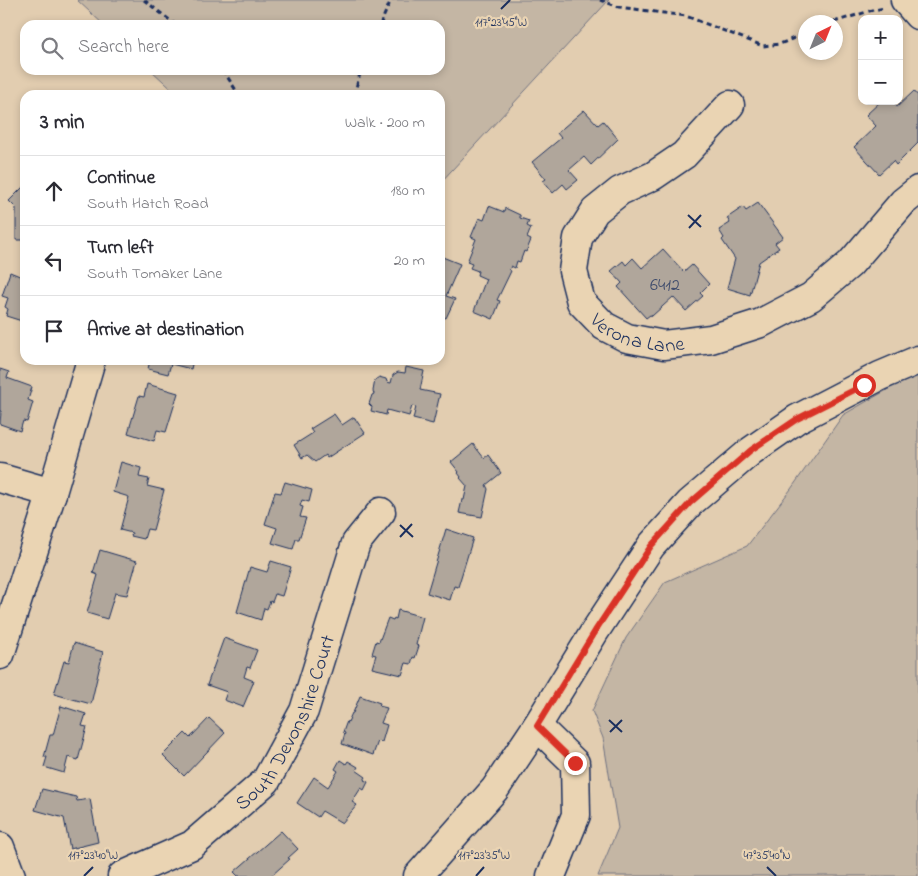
<!DOCTYPE html>
<html lang="en">
<head>
<meta charset="utf-8">
<style>
	:root { --surface:#fff; --page:#f2f2f3; --text:#2b2b33; --muted:#7c7c81; --line:#e1e1e2 }
	body { margin:0; font-family:"Indie Flower",sans-serif; background:var(--page); color:var(--text) }
	.controls { position:absolute; right:15px; top:15px; display:grid; overflow:hidden; border-radius:10px; box-shadow:0 2px 8px #0003 }
	.controls button { width:45px; height:45px; display:grid; place-items:center; padding:0; border:0; border-bottom:1px solid var(--line); background:var(--surface); color:var(--text); font:25px sans-serif }
	.compass { position:absolute; left:798px; top:15px; width:45px; height:45px; border-radius:50%; background:var(--surface); box-shadow:0 2px 8px #0003; rotate:43deg }
	.stop { position:absolute; width:15px; height:15px; margin:-11px; border:4px solid #d93025; border-radius:50%; background:#fff }
	.stop.end { background:#d93025; border-color:#fff; box-shadow:0 1px 5px #0008 }
	.list { margin:0; padding:0; list-style:none }
	h2 { display:flex; justify-content:space-between; align-items:center; height:65px; margin:0; padding:0 20px; font-size:21px }
	h2 small { font-size:16px; font-weight:400; color:var(--muted) }
	.list li { display:grid; grid-template-columns:32px 1fr auto; gap:15px; align-items:center; box-sizing:border-box; height:70px; padding:0 20px; border-top:1px solid var(--line) }
	.list b { display:block; font-size:19px; white-space:nowrap }
	.list p { margin:0; font-size:16px; white-space:nowrap; color:var(--muted) }
	.list em { font-size:16px; font-style:normal; color:var(--muted) }
	.icon { flex:none; width:28px; height:28px; fill:none; stroke:currentColor; stroke-width:2; stroke-linecap:round; stroke-linejoin:round }
	.map { position:relative; flex:none; width:918px; height:876px; overflow:hidden }
	.search { position:absolute; background:var(--surface); box-shadow:0 2px 8px #0003; left:20px; top:20px; width:425px; height:55px; display:flex; align-items:center; gap:12px; box-sizing:border-box; padding:0 18px; border-radius:15px; color:var(--muted); font-size:19px }
	.panel { position:absolute; background:var(--surface); box-shadow:0 2px 8px #0003; left:20px; top:90px; width:425px; height:275px; border-radius:15px }
	.map>svg:first-child { display:block }
	.green { fill:#c4b6a4; stroke:#707281 }
	.building { fill:#b0a69b; stroke:#1b2f5e }
	.lines { fill:none; stroke-linecap:round; stroke-linejoin:round }
	.minor-casing { stroke:#1b2f5e; stroke-width:31 }
	.major-casing { stroke:#1b2f5e; stroke-width:31 }
	.path { stroke:#1b2f5e; stroke-width:3; stroke-dasharray:5 4; stroke-linecap:butt }
	.minor { stroke:#ead4b3; stroke-width:28 }
	.major { stroke:#ead4b3; stroke-width:28 }
	.route { stroke:#d93025; stroke-width:6 }
	.ticks { fill:none; stroke:#1b2f5e; stroke-width:2 }
	.labels { text-anchor:middle; stroke-width:4.5; stroke-linejoin:round; paint-order:stroke }
	.number-label { font-size:18px; fill:#404d6d }
	.street-label { font-size:20px; fill:#1b2f5e; stroke:#ead4b3 }
	.ticks-label { font-size:12px; text-anchor:middle; fill:#1b2f5e; stroke:#ead4b3; stroke-width:4.5; stroke-linejoin:round; paint-order:stroke }
</style>
</head>
<body>
<div class="map">
<svg width="918" height="876" viewBox="0 0 918 876">
	<rect width="100%" height="100%" fill="#e2cdb0"/>
	<filter id="ink" filterUnits="userSpaceOnUse"><feTurbulence type="fractalNoise" baseFrequency=".02" numOctaves="2"/><feDisplacementMap in="SourceGraphic" scale="10" xChannelSelector="R" yChannelSelector="G"/><feConvolveMatrix kernelMatrix="1 2 1 2 8 2 1 2 1" color-interpolation-filters="sRGB"/></filter>
	<g filter="url(#ink)">
		<g class="green">
			<path d="M77 0H609L440 183V95H178L151 70H440V25H104Z"/>
			<path d="M918 375V876H598L618 828 603 738 592 711 626 638 665 582 747 546 791 489 843 415 908 378Z"/>
		</g>
		<g class="building">
			<path d="M914 91 918 96V143L896 165 893 161 879 174 854 147 876 126 866 115 881 101H892L897 107Z"/>
			<path d="M584 110 598 125 603 121 618 139 591 165 584 157 569 170 578 180 567 189 563 184 553 193 543 181 546 179 532 162 561 138 557 133Z"/>
			<path d="M25 185V240H16V208L9 201Z"/>
			<path d="M758 203 783 237 775 243 779 248 759 262 750 295 727 288 735 259 722 240 724 238 719 230 730 223 727 218 743 207 746 211Z"/>
			<path d="M489 206 504 212 505 208 520 215V218L529 221 527 226 531 228 527 238 531 240 526 252 524 251 520 262 517 261 515 268 511 266 509 270 511 271 497 300 500 301 493 319 474 311 486 279 477 275 478 271 470 268 472 264 467 262 476 239 471 237 479 218 484 220Z"/>
			<path d="M663 249 684 272 692 265 709 284 700 293 703 296 686 311 673 297 652 316 650 315 646 318 618 287 622 283 611 271 623 261 626 265 633 258 642 268Z"/>
			<path d="M440 256 460 264 446 296 455 299 446 318 440 316Z"/>
			<path d="M25 270V322L6 316 8 309 5 307 8 298 2 296 10 272 22 277Z"/>
			<path d="M150 360H193L191 369 171 364 168 374 148 369Z"/>
			<path d="M406 367 424 371 420 390 440 394 433 424 413 419 416 407 412 406 409 416 387 410 386 415 371 411 372 407 369 404 372 395 374 394 373 391 375 380 379 377 386 379 387 382 391 383 393 375 398 372 405 373Z"/>
			<path d="M0 369 9 372 7 378 32 387 28 400 33 402 27 422 23 421 20 431 0 424 1 411H0Z"/>
			<path d="M147 384 178 393 166 432 157 430 154 441 128 433 139 396 144 397Z"/>
			<path d="M334 414 342 425 354 417 365 433 327 458 325 455 315 462 307 455 302 458 294 445 313 433 310 429Z"/>
			<path d="M473 444 484 458 488 455 501 473 486 485 488 489 482 517 459 513 462 500H464L467 486 460 478 461 477 458 473 459 472 451 462Z"/>
			<path d="M121 462 141 468 139 477 149 479 147 486 164 490 153 530 147 529 144 539 131 536 132 533 120 530 129 497 113 492Z"/>
			<path d="M285 482 312 490 309 502 302 500 300 506 303 507 300 517 306 518 299 539H296L293 549 272 543 277 528 265 524 275 492 281 493Z"/>
			<path d="M446 529 473 538 458 587 454 586 450 600 427 593Z"/>
			<path d="M100 550 137 561 127 595 115 593 107 619 87 613 98 575 93 573Z"/>
			<path d="M271 561 291 567 282 596 275 594 272 602 270 601 267 609 264 608 261 620 237 612 250 567 267 572Z"/>
			<path d="M398 610 423 617 416 645 419 646 415 658 413 657 411 664 406 663 402 675 372 668 376 655 372 654 376 641 379 642 388 618 393 620 394 618 396 619Z"/>
			<path d="M224 638 257 650 250 668 247 667 244 677 254 681 243 707 224 700 227 692 207 685Z"/>
			<path d="M74 643 103 652 91 704 54 694 64 661 69 662Z"/>
			<path d="M360 696 380 703 379 706 387 708 381 723 387 725 382 742 378 741 373 755 342 744 345 733 343 732 347 721 348 722 352 713H353Z"/>
			<path d="M61 706 86 714 82 726 87 727 78 760 68 757 64 773 44 767 47 757H44L50 735H53Z"/>
			<path d="M209 718 225 733 184 776 163 755 185 733 190 738Z"/>
			<path d="M340 760 346 764 348 761 358 767 356 770 366 777 364 780 368 782 364 790 361 788 352 802 357 805 342 823 322 811 318 817 297 803 314 777 328 787 338 771 335 769Z"/>
			<path d="M42 789 76 797 77 801 90 799 98 842 70 849 64 818 35 810Z"/>
			<path d="M281 831 298 849 288 858 290 859 271 876H238L234 872Z"/>
		</g>
		<g class="lines">
			<defs>
				<g id="minor">
					<path d="M905 0 918 15"/>
					<path id="s1" d="M730 105 684 155 653 176 620 191 595 211 578 238 573 271 581 302 604 326 627 338 664 345 711 339 761 323 811 297 850 264 903 202 918 190"/>
					<path d="M0 478 52 493"/>
					<path d="M0 655 52 493 91 360"/>
					<path d="M537 726 575 763 576 815 551 876"/>
					<path d="M0 847 11 876"/>
					<path id="s2" d="M122 876 192 845 266 781 304 711 356 543 381 512"/>
				</g>
				<path id="major" d="M418 876 495 789 537 726 595 631 651 546 690 503 751 451 797 419 880 376 918 360"/>
			</defs>
			<use href="#minor" class="minor-casing"/>
			<use href="#major" class="major-casing"/>
			<g class="path">
				<path d="M144 0 176 25"/>
				<path d="M600 0 619 7 686 16 763 46 780 44 806 33"/>
				<path d="M834 22 873 10 886 8"/>
				<path d="M380 25 391 0"/>
				<path d="M223 70 239 95"/>
				<path d="M354 95 361 70"/>
			</g>
			<use href="#minor" class="minor"/>
			<use href="#major" class="major"/>
		</g>
	</g>
	<g class="lines" filter="url(#ink)">
		<path class="route" d="M575 763 537 726 595 631 651 546 690 503 751 450 766 440 797 419 864 385"/>
	</g>
	<path class="ticks" d="M501 9 510 0M688 215 701 227M689 228 701 215M400 525 413 537M400 537 412 524M609 720 622 732M610 732 622 720M767 867 776 876M84 876 93 867M476 876 484 867"/>
	<g class="labels">
		<g class="number-label">
			<text x="665" y="290">6412</text>
		</g>
		<g class="street-label">
			<text dy="7" stroke="none"><textPath href="#s1" startOffset="339">Verona Lane</textPath></text>
			<text dy="7" stroke="none"><textPath href="#s2" startOffset="235">South Devonshire Court</textPath></text>
		</g>
	</g>
	<g class="ticks-label">
		<text x="501" y="26">117°23'45"W</text>
		<text x="93" y="859">117°23'40"W</text>
		<text x="484" y="859">117°23'35"W</text>
		<text x="767" y="859">47°35'40"N</text>
	</g>
</svg>
<div class="controls">
<button>+</button>
<button>−</button>
</div>
<svg class="compass" viewBox="-18 -18 36 36"><path d="M0-13l5 13h-10z" fill="#e53935"/><path d="M0 13l5-13h-10z" fill="#7c7c81"/></svg>
<div class="stop" style="left:864px;top:385px"></div>
<div class="stop end" style="left:575px;top:763px"></div>
<div class="search"><svg class="icon" aria-label="search" viewBox="0 0 24 24"><circle cx="10" cy="10" r="6"/><path d="M15 15l6 6"/></svg>Search here</div>
<section class="panel">
<h2>3 min<small>Walk · 200 m</small></h2>
<ul class="list">
<li><svg class="icon" aria-label="ahead" viewBox="0 0 24 24"><path d="M12 20V5M6 11l6-6 6 6"/></svg><div><b>Continue</b><p>South Hatch Road</p></div><em>180 m</em></li>
<li><svg class="icon" aria-label="left" viewBox="0 0 24 24"><path d="M17 20v-9H6M10 6l-5 5 5 5"/></svg><div><b>Turn left</b><p>South Tomaker Lane</p></div><em>20 m</em></li>
<li><svg class="icon" aria-label="arrive" viewBox="0 0 24 24"><path d="M6 21V4h12l-3 4 3 4H6"/></svg><div><b>Arrive at destination</b></div></li>
</ul>
</section>
</div>
</body>
</html>
